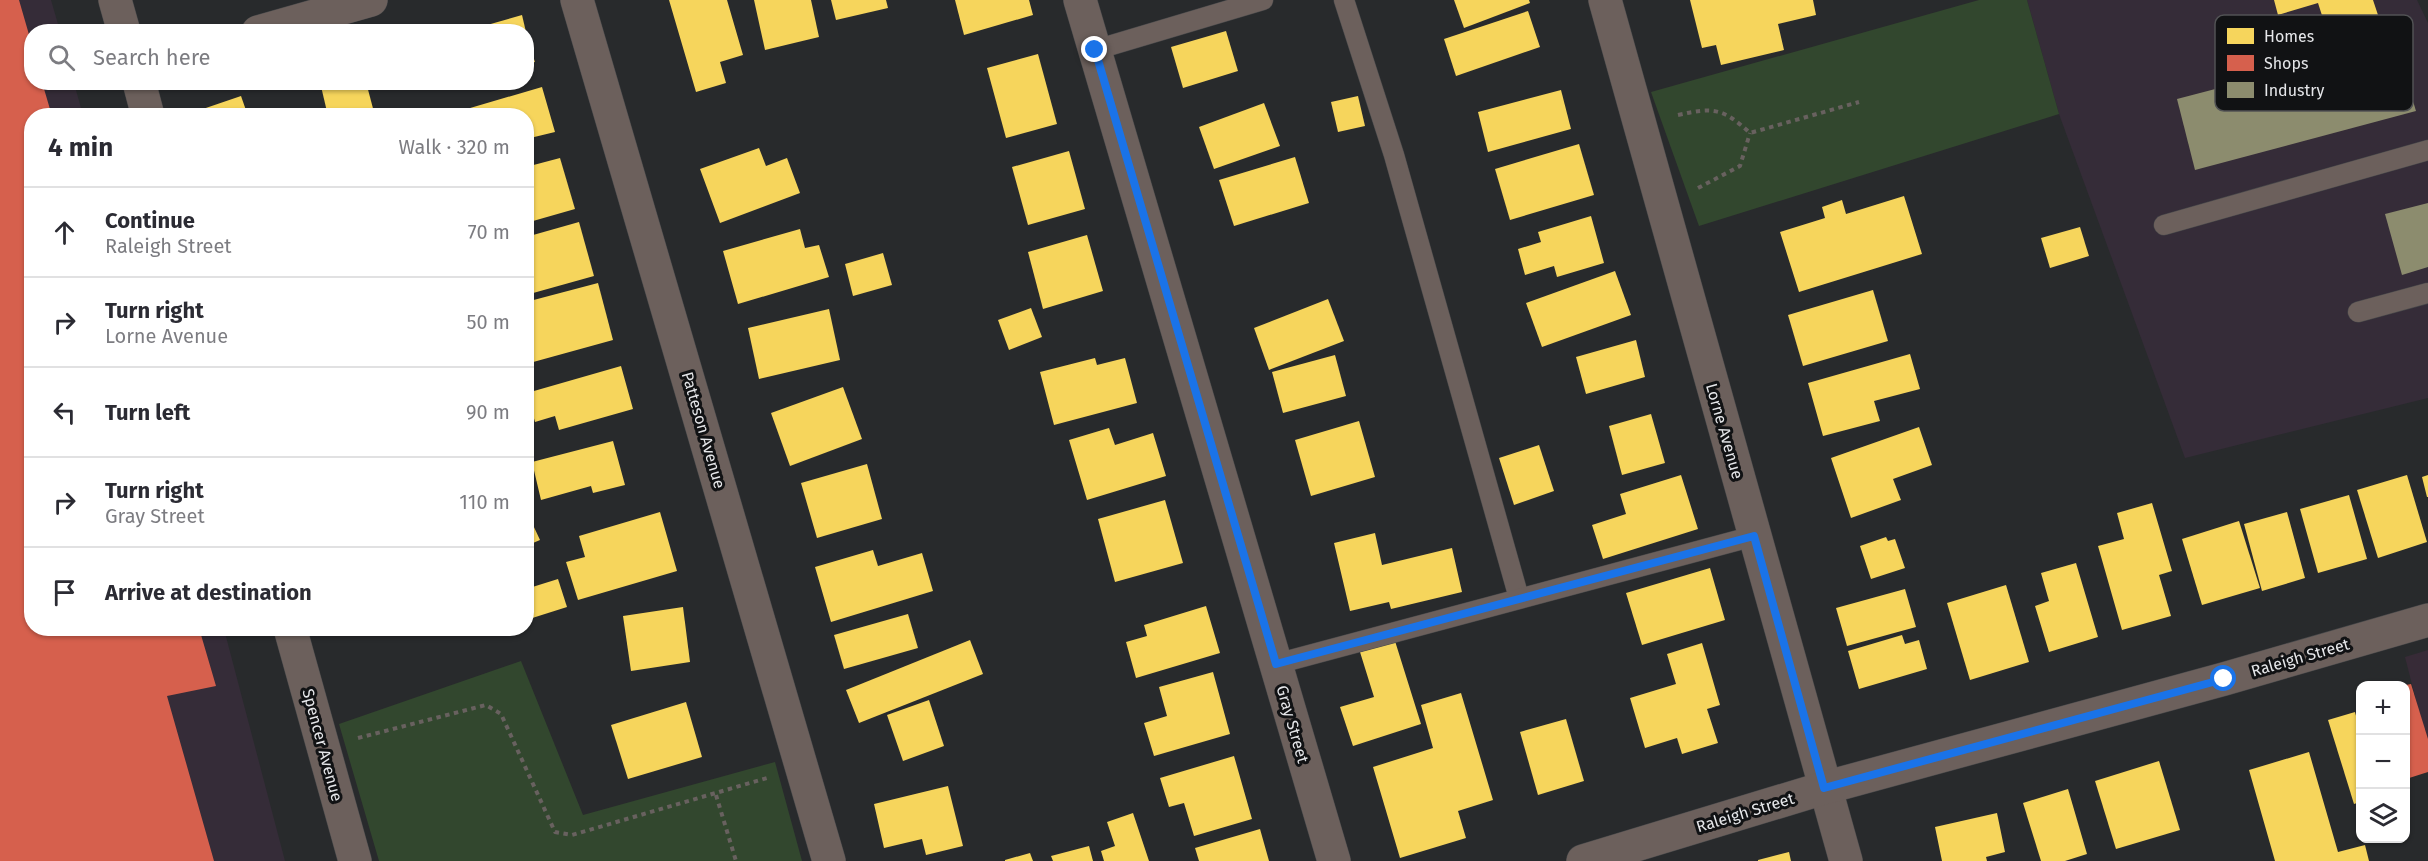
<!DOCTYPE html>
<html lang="en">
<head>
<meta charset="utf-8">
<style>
	:root { --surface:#fff; --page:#f7f7f7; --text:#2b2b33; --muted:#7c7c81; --line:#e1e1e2 }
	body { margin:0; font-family:"Fira Sans",sans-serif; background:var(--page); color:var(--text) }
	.controls { position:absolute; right:18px; bottom:18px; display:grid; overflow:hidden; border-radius:12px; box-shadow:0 2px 4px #0004 }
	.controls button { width:54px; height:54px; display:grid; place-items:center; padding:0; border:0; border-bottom:2px solid var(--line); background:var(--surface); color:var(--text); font:30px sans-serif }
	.stop { position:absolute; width:18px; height:18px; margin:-14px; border:4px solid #1a73e8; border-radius:50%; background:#fff }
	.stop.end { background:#1a73e8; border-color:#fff; box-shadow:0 2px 6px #0008 }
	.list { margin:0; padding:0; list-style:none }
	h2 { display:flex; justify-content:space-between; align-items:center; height:78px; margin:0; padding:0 24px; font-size:26px }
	h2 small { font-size:20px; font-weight:400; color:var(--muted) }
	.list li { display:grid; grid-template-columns:39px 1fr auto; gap:18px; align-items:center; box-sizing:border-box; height:90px; padding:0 24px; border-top:2px solid var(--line) }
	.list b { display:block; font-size:22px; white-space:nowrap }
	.list p { margin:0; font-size:20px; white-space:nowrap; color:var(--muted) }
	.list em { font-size:20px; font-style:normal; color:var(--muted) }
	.icon { flex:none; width:33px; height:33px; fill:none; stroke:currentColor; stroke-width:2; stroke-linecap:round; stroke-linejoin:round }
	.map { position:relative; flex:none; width:2428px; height:861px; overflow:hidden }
	.search { position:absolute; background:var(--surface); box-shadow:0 2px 4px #0004; left:24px; top:24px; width:510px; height:66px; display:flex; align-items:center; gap:15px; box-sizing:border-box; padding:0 21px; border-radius:24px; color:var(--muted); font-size:22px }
	.panel { position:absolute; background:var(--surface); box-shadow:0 2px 4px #0004; left:24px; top:108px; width:510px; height:528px; border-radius:24px }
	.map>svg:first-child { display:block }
	.commercial { fill:#372b37 }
	.industrial { fill:#352c38 }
	.green { fill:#32472e }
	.homes { fill:#f6d55c }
	.shops { fill:#d6604d }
	.industry { fill:#8c8c6e }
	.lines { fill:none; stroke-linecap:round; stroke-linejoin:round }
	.service-casing { stroke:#47484a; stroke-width:21 }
	.minor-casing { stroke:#47484a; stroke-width:34 }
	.path { stroke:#68615f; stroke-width:4; stroke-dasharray:4.5 4.5; stroke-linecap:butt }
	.service { stroke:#6c605c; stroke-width:20 }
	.minor { stroke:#6c605c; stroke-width:33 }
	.route { stroke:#1a73e8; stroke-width:8 }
	.labels { text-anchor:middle; stroke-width:6; stroke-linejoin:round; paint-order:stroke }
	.street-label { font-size:16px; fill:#e6e7ea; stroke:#111214 }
	.key { fill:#111214; stroke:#515254; stroke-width:1.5 }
	.key-label { font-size:16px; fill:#e6e7ea }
</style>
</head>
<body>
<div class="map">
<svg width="2428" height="861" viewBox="0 0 2428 861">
	<rect width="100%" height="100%" fill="#282a2c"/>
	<path class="commercial" d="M2428 650V747L2405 657Z"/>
	<g class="industrial">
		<path d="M0 0H51L60 31 32 32V82L74 83 83 115 32 116V628L224 629 285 861H0Z"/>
		<path d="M2027 0H2417L2428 23V398L2185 458 2059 114Z"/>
	</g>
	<g class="green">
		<path d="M1979 0H2027L2059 114 1699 226 1651 92Z"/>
		<path d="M521 661 583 815 775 762 802 861H379L339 724Z"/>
	</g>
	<g class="homes">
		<path d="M669 0H727L743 55 720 62 726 83 696 92Z"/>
		<path d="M754 0H811L819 37 765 50Z"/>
		<path d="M831 0H886L888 8 836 20Z"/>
		<path d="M955 0H1029L1033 15 964 35Z"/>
		<path d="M1454 0H1529L1530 3 1464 28Z"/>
		<path d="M1690 0H1813L1816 15 1778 24 1784 50 1721 65 1716 45 1702 48Z"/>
		<path d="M2274 0H2373L2379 18 2328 34 2318 3 2278 15Z"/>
		<path d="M1528 11 1540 47 1456 76 1444 39Z"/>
		<path d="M522 15 526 32H466V31Z"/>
		<path d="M1226 31 1238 71 1183 88 1171 47Z"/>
		<path d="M526 35 535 62 526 64Z"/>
		<path d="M1038 54 1057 124 1006 138 987 68Z"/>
		<path d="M320 82H366L375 116H328Z"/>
		<path d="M542 87 555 132 526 139V116H461L460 111Z"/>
		<path d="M1561 90 1571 129 1488 152 1478 112Z"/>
		<path d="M241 96 248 116H199L197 111Z"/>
		<path d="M1358 96 1365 126 1338 132 1331 102Z"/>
		<path d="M1264 103 1280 146 1214 169 1199 127Z"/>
		<path d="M1579 144 1594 195 1510 220 1495 169Z"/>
		<path d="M759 148 766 166 787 158 800 193 720 223 700 169Z"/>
		<path d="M1069 151 1085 209 1028 225 1012 167Z"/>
		<path d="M1295 157 1309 203 1234 226 1219 180Z"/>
		<path d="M560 158 575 209 526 223V167Z"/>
		<path d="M1904 196 1922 254 1799 292 1780 232 1825 218 1822 207 1842 200 1846 214Z"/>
		<path d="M1591 216 1604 263 1557 277 1554 266 1525 275 1518 249 1541 242 1538 232Z"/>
		<path d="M579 222 594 276 526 295V237Z"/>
		<path d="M2080 227 2089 256 2050 268 2041 238Z"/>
		<path d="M800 229 805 248 819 245 829 277 738 304 723 251Z"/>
		<path d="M1087 235 1103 291 1043 309 1028 252Z"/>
		<path d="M883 253 892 285 853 296 845 264Z"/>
		<path d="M1615 271 1631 315 1542 347 1526 303Z"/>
		<path d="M598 283 613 340 526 364V302Z"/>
		<path d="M1873 290 1888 341 1803 366 1788 315Z"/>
		<path d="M1328 299 1344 341 1269 370 1254 328Z"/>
		<path d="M1031 308 1042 337 1009 350 998 320Z"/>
		<path d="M829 309 840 360 759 379 748 328Z"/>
		<path d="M1636 340 1645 377 1586 394 1576 357Z"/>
		<path d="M1910 354 1920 389 1874 401 1880 421 1823 436 1808 383Z"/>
		<path d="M1335 355 1346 396 1283 413 1272 372Z"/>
		<path d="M1095 358 1097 365 1125 358 1137 403 1054 425 1040 372Z"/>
		<path d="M621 366 633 409 559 430 555 416 535 422 527 393Z"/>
		<path d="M843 387 862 439 790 466 771 413Z"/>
		<path d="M1651 414 1665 463 1622 475 1609 426Z"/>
		<path d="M1359 421 1375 477 1311 496 1295 440Z"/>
		<path d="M1919 427 1932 465 1893 479 1901 500 1851 518 1831 458Z"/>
		<path d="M1109 428 1115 445 1153 433 1166 476 1087 500 1069 440Z"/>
		<path d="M613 441 625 485 593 493 591 486 541 500 532 462Z"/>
		<path d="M1539 445 1554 491 1514 505 1499 458Z"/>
		<path d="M867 464 882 519 817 538 801 483Z"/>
		<path d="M1681 475 1698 529 1603 559 1592 525 1626 514 1620 494Z"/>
		<path d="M2407 475 2427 542 2378 558 2357 490Z"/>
		<path d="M2428 475V497H2427L2422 477Z"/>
		<path d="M2349 495 2367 559 2318 573 2300 509Z"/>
		<path d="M1165 500 1183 563 1115 582 1098 519Z"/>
		<path d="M2152 503 2172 571 2159 575 2171 616 2122 630 2098 546 2124 539 2117 513Z"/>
		<path d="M526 510 540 540 526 546Z"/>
		<path d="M660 512 677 571 578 600 566 562 585 557 579 536Z"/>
		<path d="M2287 512 2305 578 2262 591 2244 524Z"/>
		<path d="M2239 521 2260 588 2202 605 2182 539Z"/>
		<path d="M1375 533 1382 565 1452 548 1462 592 1391 609 1389 602 1350 611 1334 543Z"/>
		<path d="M1886 537 1888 541 1895 539 1905 568 1871 579 1860 546Z"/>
		<path d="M873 550 878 566 922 553 933 591 831 622 815 567Z"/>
		<path d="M2076 563 2098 637 2049 652 2035 606 2049 601 2041 573Z"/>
		<path d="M1710 568 1725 620 1642 645 1626 593Z"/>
		<path d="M558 579 567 607 526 620V589Z"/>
		<path d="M2006 585 2029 662 1970 680 1947 603Z"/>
		<path d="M1905 589 1916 627 1847 646 1836 608Z"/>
		<path d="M1206 606 1220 653 1136 678 1126 642 1147 636 1144 625Z"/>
		<path d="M683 607 690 662 631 671 623 616Z"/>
		<path d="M908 614 918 648 844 669 834 635Z"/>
		<path d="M1902 635 1905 644 1919 640 1927 669 1859 689 1848 651Z"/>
		<path d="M970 640 983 674 859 723 846 690Z"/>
		<path d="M1395 641 1421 724 1353 746 1340 707 1374 697 1360 652Z"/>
		<path d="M1702 643 1720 705 1707 709 1718 743 1682 754 1677 738 1645 748 1630 698 1676 684 1667 654Z"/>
		<path d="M1213 672 1230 734 1154 756 1144 723 1167 716 1159 687Z"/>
		<path d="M1461 693 1493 800 1458 811 1466 838 1400 858 1373 767 1433 748 1421 705Z"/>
		<path d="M929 700 944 746 903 761 887 715Z"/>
		<path d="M686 702 702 757 628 779 611 725Z"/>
		<path d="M2355 712 2360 731V802L2354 804 2328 720Z"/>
		<path d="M1566 719 1584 781 1538 795 1520 732Z"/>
		<path d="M2309 752 2338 852 2365 845 2369 861H2275L2249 770Z"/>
		<path d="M1234 756 1252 819 1194 836 1184 803 1169 807 1160 778Z"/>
		<path d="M2159 761 2180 830 2116 849 2095 781Z"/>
		<path d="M948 786 963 846 926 855 922 839 884 848 874 804Z"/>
		<path d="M2068 789 2087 854 2065 861H2041L2023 803Z"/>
		<path d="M1133 813 1149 861H1104L1101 851 1115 846 1107 822Z"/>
		<path d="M1997 813 2005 852 1986 857 1987 861H1942L1935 827Z"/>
		<path d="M1260 829 1269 861H1199L1195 848Z"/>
		<path d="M1089 846 1093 861H1053L1051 856Z"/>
		<path d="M1789 852 1791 861H1758V860Z"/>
		<path d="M1030 853 1033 861H1005V860Z"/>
	</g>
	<g class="shops">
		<path d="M0 0H19L32 45V82H42L52 116H32V628H199L216 686 167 696 214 861H0Z"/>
		<path d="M2411 684 2428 739V772L2406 779V685Z"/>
	</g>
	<g class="industry">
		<path d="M2395 42 2416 111 2195 170 2177 99Z"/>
		<path d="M2428 203V267L2402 275 2385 214Z"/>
	</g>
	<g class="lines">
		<defs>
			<g id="service">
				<path d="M1344 0 1394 155 1519 598"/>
				<path d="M1095 50 1263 0"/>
				<path d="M2164 225 2428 150"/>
				<path d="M2358 312 2428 293"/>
				<path d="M1276 664 1754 536"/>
			</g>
			<g id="minor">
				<path d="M115 0 124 32"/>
				<path d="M577 0 829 861"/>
				<path d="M1080 0 1334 861"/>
				<path d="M1605 0 1846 861"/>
				<path d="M258 32 371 0"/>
				<path d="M139 82 148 116"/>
				<path d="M290 628 355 861"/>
				<path d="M1583 861 1824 788 2224 679 2428 620"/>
			</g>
		</defs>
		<use href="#service" class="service-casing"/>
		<use href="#minor" class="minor-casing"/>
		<g class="path">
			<path d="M1678 115C1713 107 1723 108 1750 133L1859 102"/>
			<path d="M1698 188 1740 166 1750 133"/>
			<path d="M358 738 486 705 501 714 555 832 572 835 767 778"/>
			<path d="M716 795 736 861"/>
		</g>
		<use href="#service" class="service"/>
		<use href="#minor" class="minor"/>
	</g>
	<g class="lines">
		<path class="route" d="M1095 50 1276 664 1754 536 1824 788 2224 679"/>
	</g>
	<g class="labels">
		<g class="street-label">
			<text transform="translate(704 430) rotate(74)" y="6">Patteson Avenue</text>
			<text transform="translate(1725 431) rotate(74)" y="6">Lorne Avenue</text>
			<text transform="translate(2300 657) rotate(-16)" y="6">Raleigh Street</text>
			<text transform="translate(1293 724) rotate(74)" y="6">Gray Street</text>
			<text transform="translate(323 745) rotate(75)" y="6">Spencer Avenue</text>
			<text transform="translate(1745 812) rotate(-17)" y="6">Raleigh Street</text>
		</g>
	</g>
	<rect x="2215" y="15" width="198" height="96" rx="9" class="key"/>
	<rect x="2227" y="28" width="27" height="16" fill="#f6d55c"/>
	<rect x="2227" y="55" width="27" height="16" fill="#d6604d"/>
	<rect x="2227" y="82" width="27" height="16" fill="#8c8c6e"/>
	<g class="key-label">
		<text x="2264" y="42">Homes</text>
		<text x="2264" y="69">Shops</text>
		<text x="2264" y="96">Industry</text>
	</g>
</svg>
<div class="controls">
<button>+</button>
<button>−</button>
<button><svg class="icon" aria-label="layers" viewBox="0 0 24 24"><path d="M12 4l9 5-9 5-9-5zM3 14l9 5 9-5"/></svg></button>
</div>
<div class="stop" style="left:2224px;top:679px"></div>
<div class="stop end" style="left:1095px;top:50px"></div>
<div class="search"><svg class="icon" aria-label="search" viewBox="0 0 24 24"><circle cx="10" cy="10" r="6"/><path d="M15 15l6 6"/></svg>Search here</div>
<section class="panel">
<h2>4 min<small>Walk · 320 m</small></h2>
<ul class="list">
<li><svg class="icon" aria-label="ahead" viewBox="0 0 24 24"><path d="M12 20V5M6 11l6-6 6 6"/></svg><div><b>Continue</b><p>Raleigh Street</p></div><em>70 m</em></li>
<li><svg class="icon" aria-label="right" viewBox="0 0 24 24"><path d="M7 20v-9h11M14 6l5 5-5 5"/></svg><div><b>Turn right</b><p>Lorne Avenue</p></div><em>50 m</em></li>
<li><svg class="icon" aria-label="left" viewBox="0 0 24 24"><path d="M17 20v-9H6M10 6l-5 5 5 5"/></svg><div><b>Turn left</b></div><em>90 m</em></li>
<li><svg class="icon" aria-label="right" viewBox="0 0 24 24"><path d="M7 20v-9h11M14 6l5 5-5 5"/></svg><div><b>Turn right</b><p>Gray Street</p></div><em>110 m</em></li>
<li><svg class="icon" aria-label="arrive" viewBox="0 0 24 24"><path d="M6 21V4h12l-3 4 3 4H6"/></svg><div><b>Arrive at destination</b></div></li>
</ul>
</section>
</div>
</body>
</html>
